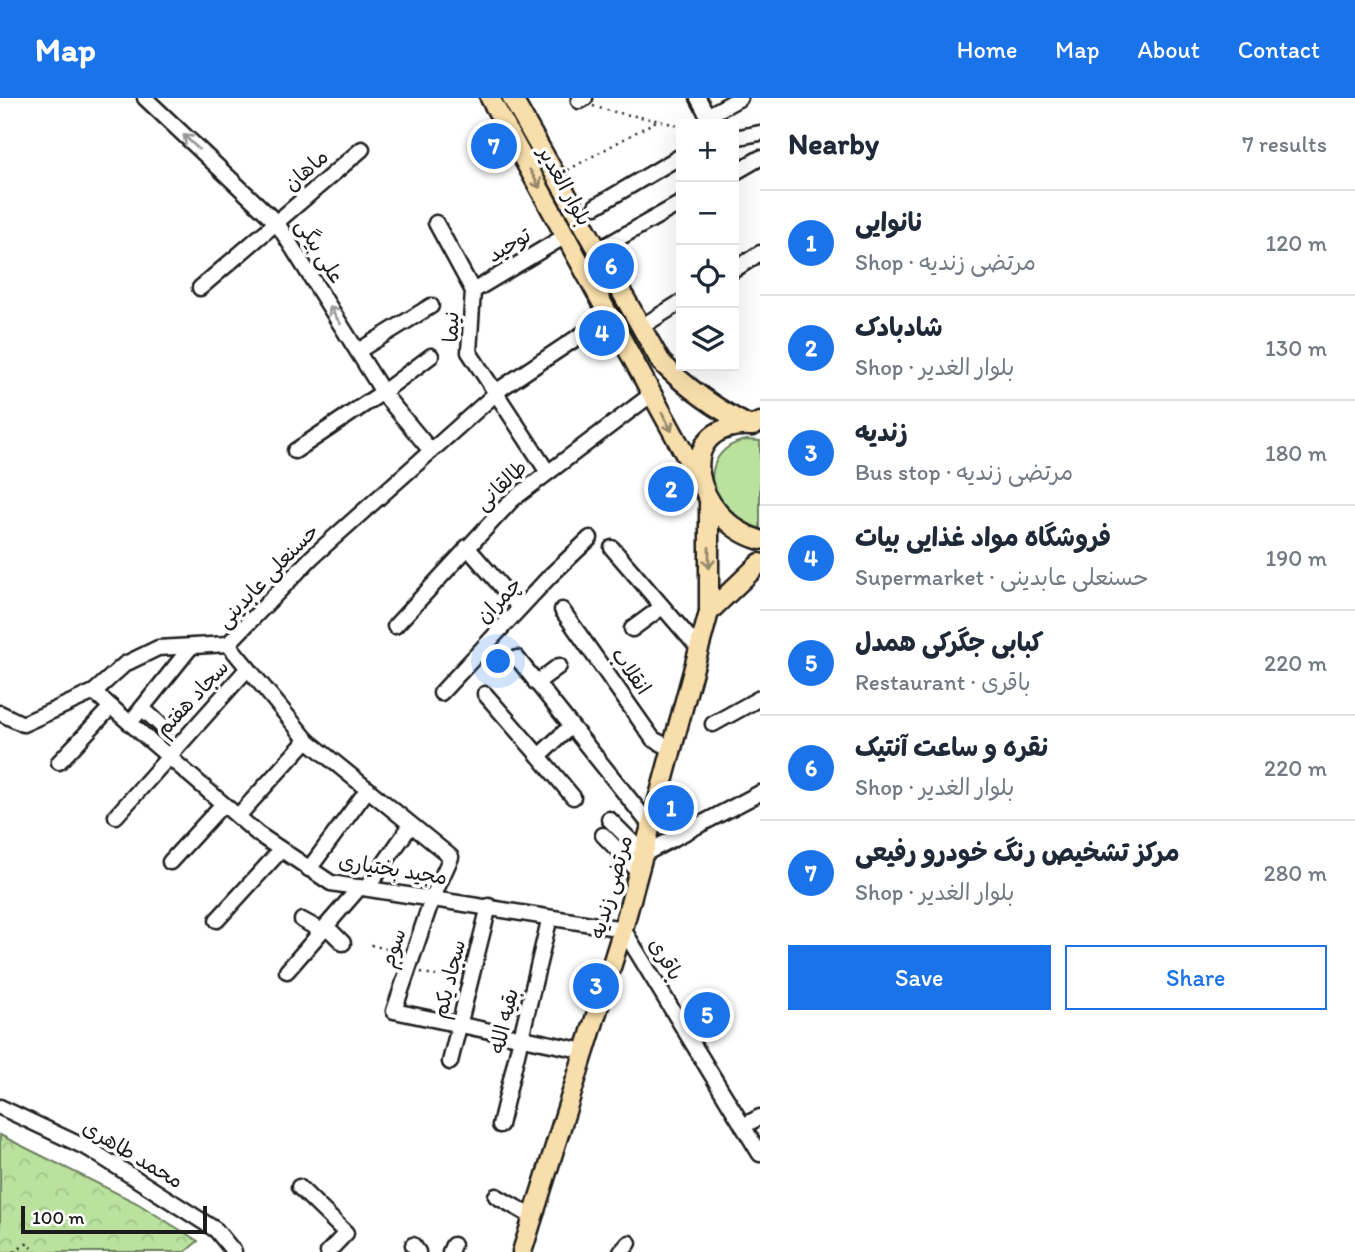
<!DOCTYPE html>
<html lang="en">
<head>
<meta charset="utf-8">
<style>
	:root { --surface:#fff; --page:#f6f6f7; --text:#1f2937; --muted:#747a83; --line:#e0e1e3; --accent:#1a73e8 }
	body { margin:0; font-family:Itim,"Playpen Sans Arabic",sans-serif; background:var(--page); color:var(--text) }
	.controls { position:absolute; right:21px; top:21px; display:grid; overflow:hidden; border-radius:0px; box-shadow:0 7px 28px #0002 }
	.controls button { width:63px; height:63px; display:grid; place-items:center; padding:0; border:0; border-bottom:2px solid var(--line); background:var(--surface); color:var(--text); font:35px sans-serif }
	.scale { position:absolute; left:21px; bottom:18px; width:186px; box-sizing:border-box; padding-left:7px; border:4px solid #1c1c1c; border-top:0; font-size:19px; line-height:24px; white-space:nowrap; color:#1c1c1c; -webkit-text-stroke:5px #fff; paint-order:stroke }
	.you { position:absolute; left:499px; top:564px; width:24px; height:24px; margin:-18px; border:5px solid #fff; border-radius:50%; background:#1a73e8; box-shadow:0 0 0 10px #1a73e833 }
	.badge { display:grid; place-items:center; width:46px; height:46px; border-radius:50%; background:var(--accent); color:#fff; font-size:23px; font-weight:700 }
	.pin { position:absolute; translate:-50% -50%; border:4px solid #fff; box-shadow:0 2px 7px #0006 }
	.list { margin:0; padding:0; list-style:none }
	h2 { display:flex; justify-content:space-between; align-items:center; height:91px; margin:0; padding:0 28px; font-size:30px }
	h2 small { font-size:23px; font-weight:400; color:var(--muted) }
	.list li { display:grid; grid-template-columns:46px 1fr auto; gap:21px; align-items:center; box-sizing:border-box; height:105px; padding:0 28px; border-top:2px solid var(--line) }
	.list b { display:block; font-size:26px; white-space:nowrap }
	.list p { margin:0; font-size:23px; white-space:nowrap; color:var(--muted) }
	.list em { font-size:23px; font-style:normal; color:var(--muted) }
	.actions { display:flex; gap:14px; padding:21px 28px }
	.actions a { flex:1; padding:16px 0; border:2px solid var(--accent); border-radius:0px; text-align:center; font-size:24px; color:var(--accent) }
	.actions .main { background:var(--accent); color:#fff }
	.icon { flex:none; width:38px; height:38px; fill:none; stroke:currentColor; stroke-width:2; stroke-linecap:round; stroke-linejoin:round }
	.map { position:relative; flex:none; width:760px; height:1154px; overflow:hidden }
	header { display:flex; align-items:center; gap:42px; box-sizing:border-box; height:98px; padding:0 35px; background:var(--accent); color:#fff }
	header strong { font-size:33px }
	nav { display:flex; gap:38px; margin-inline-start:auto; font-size:24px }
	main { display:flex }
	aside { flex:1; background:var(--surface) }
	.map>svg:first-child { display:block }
	.grass { fill:#bae29e; stroke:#6b7f5d; stroke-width:2 }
	.park { fill:url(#park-crowns); stroke:#6b7f5d; stroke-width:2 }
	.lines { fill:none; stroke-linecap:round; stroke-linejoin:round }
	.minor-casing { stroke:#1c1c1c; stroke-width:19 }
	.major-casing { stroke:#1c1c1c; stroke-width:23 }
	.path { stroke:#1c1c1c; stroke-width:2.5; stroke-dasharray:2 5; stroke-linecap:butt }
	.minor { stroke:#fff; stroke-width:14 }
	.major { stroke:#f8deab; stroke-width:18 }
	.oneway { stroke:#999 }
	.oneway2 { stroke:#95876b }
	.labels { text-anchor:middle; stroke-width:7; stroke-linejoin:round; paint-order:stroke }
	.street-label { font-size:21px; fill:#1c1c1c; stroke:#fff }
</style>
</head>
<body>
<header>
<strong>Map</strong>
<nav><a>Home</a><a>Map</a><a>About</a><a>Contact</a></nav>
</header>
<main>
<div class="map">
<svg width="760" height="1154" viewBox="0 0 760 1154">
	<defs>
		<pattern id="park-crowns" width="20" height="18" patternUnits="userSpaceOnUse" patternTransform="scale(1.75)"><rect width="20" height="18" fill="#bae29e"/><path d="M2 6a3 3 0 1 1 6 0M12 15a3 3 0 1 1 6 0" fill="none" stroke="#9fc188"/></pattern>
	</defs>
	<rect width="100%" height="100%" fill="#fff"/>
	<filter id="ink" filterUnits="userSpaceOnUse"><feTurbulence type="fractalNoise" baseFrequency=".0143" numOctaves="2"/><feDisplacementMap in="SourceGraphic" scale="14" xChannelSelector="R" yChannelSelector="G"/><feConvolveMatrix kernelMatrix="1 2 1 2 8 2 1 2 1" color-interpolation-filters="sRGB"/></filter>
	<g filter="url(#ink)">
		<path class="grass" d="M747 342 760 343V432C748 427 736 421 726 412 701 387 711 347 747 342Z"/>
		<path class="park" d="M0 1037 137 1105 198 1143 185 1154H0Z"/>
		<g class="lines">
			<defs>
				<g id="minor">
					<path d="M145 0 277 125 386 299 431 353"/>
					<path d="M698 0 712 26"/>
					<path d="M579 3 585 0"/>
					<path d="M707 18 740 0"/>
					<path d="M734 40 760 35"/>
					<path d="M734 75 760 60"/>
					<path d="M596 108 681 58"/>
					<path d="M436 125 473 193 469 254 547 373"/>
					<path d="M598 152 681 105"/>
					<path d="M734 172 760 155"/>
					<path d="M200 190 362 51"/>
					<path d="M473 193 567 137"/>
					<path d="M641 229 681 204"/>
					<path d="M358 253 431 208"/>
					<path d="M295 353 383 294 431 258"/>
					<path d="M467 449 520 510"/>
					<path d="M612 450 699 551"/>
					<path d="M562 512 653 641 672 651"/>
					<path d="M395 528 512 402 652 296"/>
					<path d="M632 531 662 509"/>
					<path d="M228 546 307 642 451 759 432 801 394 913 585 953"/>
					<path d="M228 546 312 459 503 289 611 217"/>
					<path d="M517 560 651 728"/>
					<path d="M536 585 559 568"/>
					<path d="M94 594 258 736 331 785 623 831 760 1056"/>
					<path d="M441 595 550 478 590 440"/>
					<path d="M485 596 539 658 571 628"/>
					<path d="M142 610 164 630"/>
					<path d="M0 615 23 626 94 594 125 566 158 550 228 546"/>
					<path d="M130 625 190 550"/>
					<path d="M713 626 760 600"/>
					<path d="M539 658 573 699"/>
					<path d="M59 664 111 609"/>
					<path d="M116 718 248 570"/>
					<path d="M238 718 307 642"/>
					<path d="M609 721 644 756 760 695"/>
					<path d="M603 737 639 774"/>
					<path d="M170 764 223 706"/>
					<path d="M309 771 368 691"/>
					<path d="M367 790 411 727"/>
					<path d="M217 822 281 752"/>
					<path d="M302 822 322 833"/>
					<path d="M326 828 343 845"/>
					<path d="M287 873 360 789"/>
					<path d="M450 964 489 808"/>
					<path d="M0 1009 91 1052 216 1132 234 1154"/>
					<path d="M500 1027 548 827"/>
					<path d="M743 1028 760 1019"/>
					<path d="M299 1089 346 1135 328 1154"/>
					<path d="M496 1098 533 1119"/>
					<path d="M413 1147 418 1154"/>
					<path d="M450 1154 453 1147"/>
					<path d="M621 1154 629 1145"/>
				</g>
				<g id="major">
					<path d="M490 0 700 384"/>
					<path d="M512 0 661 264C688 291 716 311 750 328L760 324"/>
					<path d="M753 328C669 323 693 422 760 442"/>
					<path d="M709 514 760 465"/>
					<path d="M522 1154 623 831 709 514V406"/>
				</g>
			</defs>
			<use href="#minor" class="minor-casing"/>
			<use href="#major" class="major-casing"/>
			<g class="path">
				<path d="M593 8C623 18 652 19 681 29"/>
				<path d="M568 72 660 21"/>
				<path d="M371 847 399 854"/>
				<path d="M421 874 436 878"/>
				<path d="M14 1154 28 1145 34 1154"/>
			</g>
			<use href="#minor" class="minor"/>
			<use href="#major" class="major"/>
		</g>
		<defs><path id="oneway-shaft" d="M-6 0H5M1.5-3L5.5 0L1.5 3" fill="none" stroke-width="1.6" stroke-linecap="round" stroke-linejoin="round" transform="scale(1.75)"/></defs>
		<g class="oneway">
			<use href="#oneway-shaft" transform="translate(191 44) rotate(-137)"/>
			<use href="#oneway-shaft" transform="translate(335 217) rotate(-122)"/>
		</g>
		<g class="oneway2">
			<use href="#oneway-shaft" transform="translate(535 81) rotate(61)"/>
			<use href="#oneway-shaft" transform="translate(667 324) rotate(62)"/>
			<use href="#oneway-shaft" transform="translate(709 460) rotate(90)"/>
		</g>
	</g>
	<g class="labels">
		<g class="street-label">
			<text transform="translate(306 72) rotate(-41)" y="7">ماهان</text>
			<text transform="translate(565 88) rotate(61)" y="7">بلوار الغدیر</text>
			<text transform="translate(509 147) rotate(-31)" y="7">توحید</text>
			<text transform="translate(320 153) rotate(58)" y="7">علی بیگی</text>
			<text transform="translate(451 229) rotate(-88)" y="7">نیما</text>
			<text transform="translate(501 387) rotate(-43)" y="7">طالقانی</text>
			<text transform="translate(267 478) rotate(-46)" y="7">حسنعلی عابدینی</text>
			<text transform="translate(499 502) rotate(-46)" y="7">چمران</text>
			<text transform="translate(631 573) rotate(55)" y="7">انقلاب</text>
			<text transform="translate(192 600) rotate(-47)" y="7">سجاد هفتم</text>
			<text transform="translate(393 771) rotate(9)" y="7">مجید بختیاری</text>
			<text transform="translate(611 789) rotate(-74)" y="7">مرتضی زندیه</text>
			<text transform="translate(393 850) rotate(-71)" y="7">سوم</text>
			<text transform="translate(666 861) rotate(59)" y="7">باقری</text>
			<text transform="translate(449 881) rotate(-76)" y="7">سجاد یکم</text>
			<text transform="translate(504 923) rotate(-77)" y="7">بقیه الله</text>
			<text transform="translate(133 1056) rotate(31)" y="7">محمد طاهری</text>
		</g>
	</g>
</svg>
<div class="controls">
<button>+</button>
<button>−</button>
<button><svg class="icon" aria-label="locate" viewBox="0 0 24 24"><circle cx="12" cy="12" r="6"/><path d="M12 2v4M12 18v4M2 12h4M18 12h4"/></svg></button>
<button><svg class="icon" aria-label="layers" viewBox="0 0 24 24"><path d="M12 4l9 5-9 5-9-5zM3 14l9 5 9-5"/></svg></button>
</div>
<div class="scale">100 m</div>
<div class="you"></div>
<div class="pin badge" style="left:671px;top:710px">1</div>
<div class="pin badge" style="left:671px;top:391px">2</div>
<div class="pin badge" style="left:596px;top:888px">3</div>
<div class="pin badge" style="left:602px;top:235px">4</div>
<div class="pin badge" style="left:707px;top:917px">5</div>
<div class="pin badge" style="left:611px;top:168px">6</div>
<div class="pin badge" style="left:494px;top:48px">7</div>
</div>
<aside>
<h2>Nearby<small>7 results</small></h2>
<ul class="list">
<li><span class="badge">1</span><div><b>نانوایی</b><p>Shop · مرتضی زندیه</p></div><em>120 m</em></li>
<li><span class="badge">2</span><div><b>شادبادک</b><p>Shop · بلوار الغدیر</p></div><em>130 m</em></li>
<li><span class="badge">3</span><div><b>زندیه</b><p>Bus stop · مرتضی زندیه</p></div><em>180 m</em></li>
<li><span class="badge">4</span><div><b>فروشگاه مواد غذایی بیات</b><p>Supermarket · حسنعلی عابدینی</p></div><em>190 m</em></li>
<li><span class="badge">5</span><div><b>کبابی جگرکی همدل</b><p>Restaurant · باقری</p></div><em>220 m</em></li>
<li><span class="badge">6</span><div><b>نقره و ساعت آنتیک</b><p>Shop · بلوار الغدیر</p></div><em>220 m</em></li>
<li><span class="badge">7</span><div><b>مرکز تشخیص رنگ خودرو رفیعی</b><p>Shop · بلوار الغدیر</p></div><em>280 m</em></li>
</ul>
<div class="actions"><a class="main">Save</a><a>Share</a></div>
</aside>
</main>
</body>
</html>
